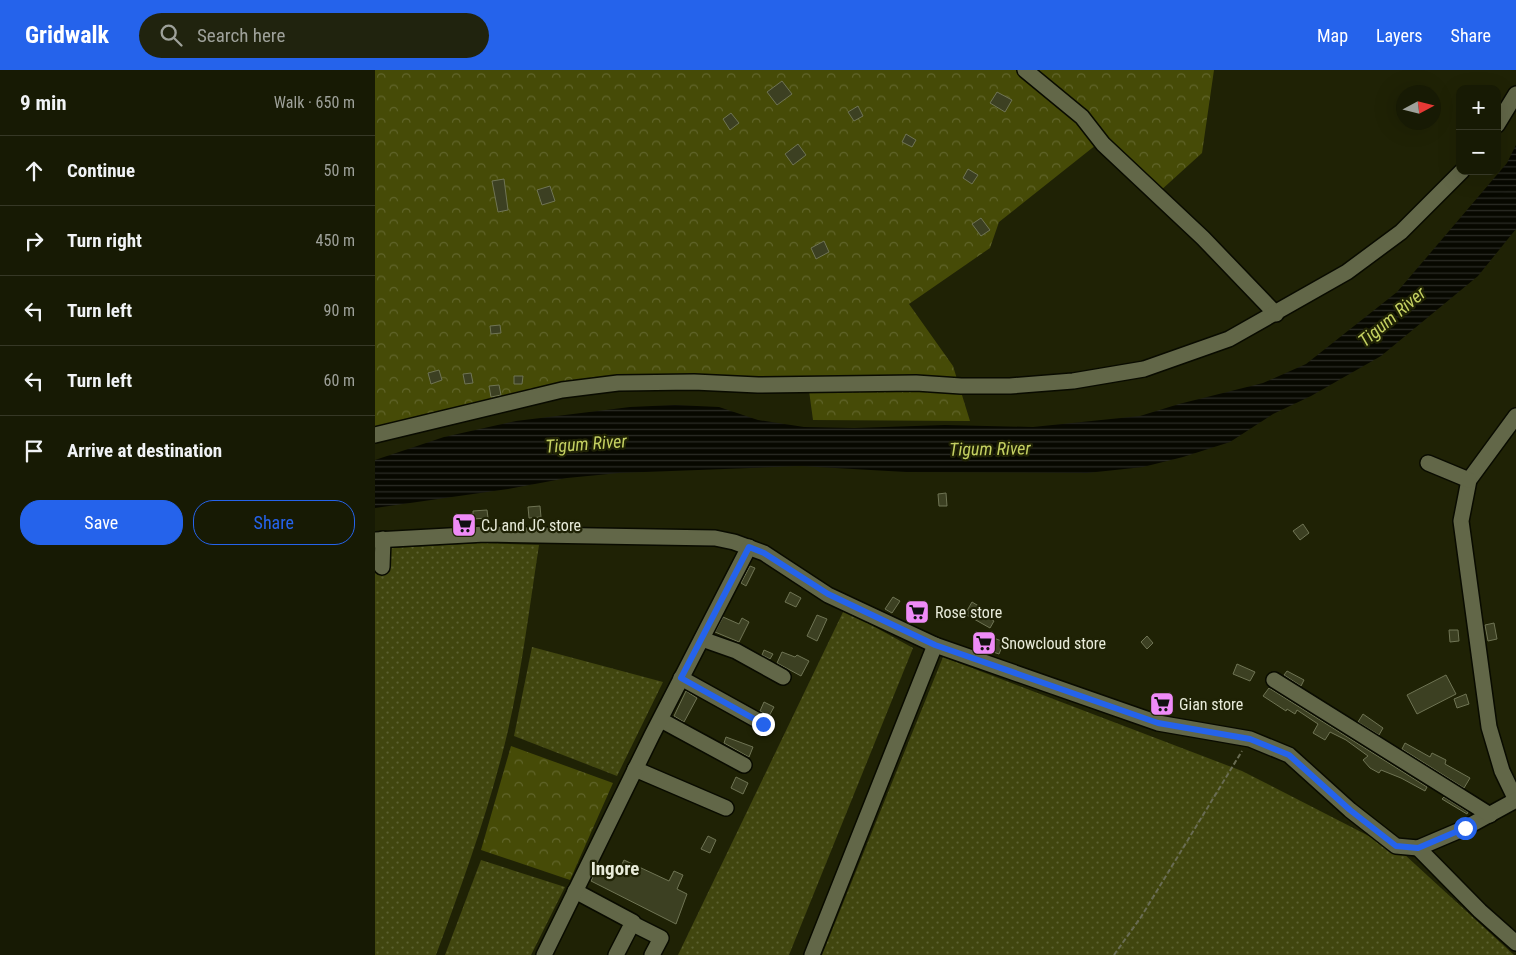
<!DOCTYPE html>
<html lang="en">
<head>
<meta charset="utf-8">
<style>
	:root { --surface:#171a04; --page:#20230e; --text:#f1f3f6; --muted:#9ea19a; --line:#363826; --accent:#2563eb }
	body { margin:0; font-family:"Roboto Condensed",sans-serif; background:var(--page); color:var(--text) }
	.controls { position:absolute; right:15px; top:15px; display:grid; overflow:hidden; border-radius:10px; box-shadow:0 5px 20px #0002 }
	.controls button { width:45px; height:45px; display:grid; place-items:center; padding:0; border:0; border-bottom:1px solid var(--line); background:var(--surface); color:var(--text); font:25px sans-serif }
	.compass { position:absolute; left:1021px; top:15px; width:45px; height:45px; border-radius:50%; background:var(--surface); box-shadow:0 5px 20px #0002; rotate:83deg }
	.stop { position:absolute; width:15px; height:15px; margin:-11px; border:4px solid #2563eb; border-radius:50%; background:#fff }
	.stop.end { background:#2563eb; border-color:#fff; box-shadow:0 1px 5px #0008 }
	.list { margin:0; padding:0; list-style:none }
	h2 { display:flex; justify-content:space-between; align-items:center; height:65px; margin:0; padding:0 20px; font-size:21px }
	h2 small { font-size:16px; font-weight:400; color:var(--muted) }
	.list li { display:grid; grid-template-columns:32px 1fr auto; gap:15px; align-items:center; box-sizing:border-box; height:70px; padding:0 20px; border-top:1px solid var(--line) }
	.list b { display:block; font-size:19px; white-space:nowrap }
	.list em { font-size:16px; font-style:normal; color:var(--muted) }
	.actions { display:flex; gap:10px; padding:15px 20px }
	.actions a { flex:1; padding:11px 0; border:1px solid var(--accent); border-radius:20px; text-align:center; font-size:18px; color:var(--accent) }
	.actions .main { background:var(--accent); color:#fff }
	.icon { flex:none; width:28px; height:28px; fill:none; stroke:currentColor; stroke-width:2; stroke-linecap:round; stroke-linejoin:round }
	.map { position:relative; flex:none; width:1141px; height:885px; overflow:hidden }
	header { display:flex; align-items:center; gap:30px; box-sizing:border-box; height:70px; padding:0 25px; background:var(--accent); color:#fff }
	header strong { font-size:24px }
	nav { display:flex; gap:28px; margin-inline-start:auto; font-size:18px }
	.search { width:350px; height:45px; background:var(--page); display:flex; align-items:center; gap:12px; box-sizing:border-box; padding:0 18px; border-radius:28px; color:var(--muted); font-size:19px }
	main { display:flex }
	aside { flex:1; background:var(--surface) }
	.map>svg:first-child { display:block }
	.grass { fill:url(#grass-dots) }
	.forest { fill:url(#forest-crowns) }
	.water { fill:url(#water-rules) }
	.building { fill:#3c4022; stroke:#6f7454 }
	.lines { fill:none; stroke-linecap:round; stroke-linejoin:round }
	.minor-casing { stroke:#090b00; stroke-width:18 }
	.path { stroke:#696c53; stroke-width:2; stroke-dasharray:5 2.5; stroke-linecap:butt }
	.minor { stroke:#626748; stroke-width:15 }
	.route { stroke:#2563eb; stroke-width:6 }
	.labels { text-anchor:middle; stroke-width:4.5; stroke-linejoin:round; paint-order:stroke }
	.poi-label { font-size:16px; fill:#e8ebda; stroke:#1f2205; text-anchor:start }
	.water-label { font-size:18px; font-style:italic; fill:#c4d061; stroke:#1f2205 }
	.quarter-label { font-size:19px; font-weight:bold; fill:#e8ebda; stroke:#1f2205 }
</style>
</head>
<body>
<header>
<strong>Gridwalk</strong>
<div class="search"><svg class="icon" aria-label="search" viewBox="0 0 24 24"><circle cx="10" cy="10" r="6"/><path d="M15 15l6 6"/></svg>Search here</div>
<nav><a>Map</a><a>Layers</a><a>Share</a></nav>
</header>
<main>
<aside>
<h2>9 min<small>Walk · 650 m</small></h2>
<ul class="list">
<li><svg class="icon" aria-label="ahead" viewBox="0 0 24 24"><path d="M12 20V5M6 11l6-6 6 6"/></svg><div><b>Continue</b></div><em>50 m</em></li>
<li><svg class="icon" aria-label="right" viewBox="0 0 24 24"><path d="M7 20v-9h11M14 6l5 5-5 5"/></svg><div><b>Turn right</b></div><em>450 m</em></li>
<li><svg class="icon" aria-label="left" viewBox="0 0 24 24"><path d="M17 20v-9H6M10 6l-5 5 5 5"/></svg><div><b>Turn left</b></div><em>90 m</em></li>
<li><svg class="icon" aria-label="left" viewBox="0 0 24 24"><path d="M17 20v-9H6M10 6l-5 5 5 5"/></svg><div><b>Turn left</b></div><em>60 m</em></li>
<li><svg class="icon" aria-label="arrive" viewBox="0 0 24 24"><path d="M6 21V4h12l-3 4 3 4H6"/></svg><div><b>Arrive at destination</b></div></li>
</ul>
<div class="actions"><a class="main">Save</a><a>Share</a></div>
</aside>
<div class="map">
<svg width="1141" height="885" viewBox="0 0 1141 885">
	<defs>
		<pattern id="grass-dots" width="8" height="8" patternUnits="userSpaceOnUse" patternTransform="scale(1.25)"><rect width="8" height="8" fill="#41460f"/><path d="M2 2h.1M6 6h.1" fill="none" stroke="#5c6131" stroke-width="1.8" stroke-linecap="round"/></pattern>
		<pattern id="forest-crowns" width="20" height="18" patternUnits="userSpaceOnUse" patternTransform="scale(1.25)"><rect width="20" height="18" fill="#464b07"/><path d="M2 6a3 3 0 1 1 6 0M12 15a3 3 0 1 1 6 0" fill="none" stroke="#61652b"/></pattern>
		<pattern id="water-rules" width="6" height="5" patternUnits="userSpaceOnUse" patternTransform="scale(1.25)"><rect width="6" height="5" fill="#070800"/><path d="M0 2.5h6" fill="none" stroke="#2b2c25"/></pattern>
	</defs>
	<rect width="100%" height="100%" fill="#1f2205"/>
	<g class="grass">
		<path d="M107 473 164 475C154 540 146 608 130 673 112 745 87 815 61 885H0V479Z"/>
		<path d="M469 540 538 578 414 885H303Z"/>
		<path d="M157 577 288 612 242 706 139 666Z"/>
		<path d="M568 587 867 701 1029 784 1139 885H447Z"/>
		<path d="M106 790 190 817 156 885H70Z"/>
	</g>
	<g class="forest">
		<path d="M0 0H839L827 83 784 122 731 67 624 152 615 178 534 234 578 296 595 351 438 350 432 306 384 310 244 308 0 359Z"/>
		<path d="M136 676 238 713 195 810 106 780Z"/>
	</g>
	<path class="water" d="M1141 75V159L1103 206 1006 286 936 326 898 344 855 372 808 387 768 397 712 403 531 402 425 396 244 403 192 408 133 419 0 438V390L69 367 141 351 255 337 300 335 344 337 383 350 429 357 479 358 570 355 658 357 765 346 804 334 888 313 931 294 1022 222 1132 93Z"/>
	<g class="building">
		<path d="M407 11 417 24 402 35 392 22Z"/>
		<path d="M622 22 637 30 630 42 615 33Z"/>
		<path d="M483 36 488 46 479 51 473 42Z"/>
		<path d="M356 43 364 53 355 60 348 49Z"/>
		<path d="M531 64 541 70 537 77 527 72Z"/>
		<path d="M423 74 431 85 418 95 410 84Z"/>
		<path d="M593 99 603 105 597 114 588 108Z"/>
		<path d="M129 109 133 140 123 142 117 111Z"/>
		<path d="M175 116 180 131 167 135 162 120Z"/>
		<path d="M606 148 615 160 606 166 597 154Z"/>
		<path d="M449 171 454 182 441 189 436 178Z"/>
		<path d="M125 255 126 263 116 264 115 256Z"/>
		<path d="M64 300 67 310 56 314 53 303Z"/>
		<path d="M96 303 98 313 90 314 88 304Z"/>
		<path d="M139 306H148L147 314H139Z"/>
		<path d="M124 315 126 325 116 327 114 316Z"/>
		<path d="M571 423 572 436H564L563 424Z"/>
		<path d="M165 436 166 447 154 448 153 437Z"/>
		<path d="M112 440 113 448 98 449V441Z"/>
		<path d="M928 454 934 463 925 470 918 461Z"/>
		<path d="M375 496 380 498 371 516 366 513Z"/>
		<path d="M415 522 426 528 421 537 410 532Z"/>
		<path d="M518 527 525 531 517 543 510 539Z"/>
		<path d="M597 532 607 538 604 543 619 551 615 558 590 544Z"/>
		<path d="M442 545 452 549 442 571 432 566Z"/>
		<path d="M348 547 364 554 367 548 374 552 364 572 340 562Z"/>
		<path d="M1119 553 1122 569 1113 571 1110 555Z"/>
		<path d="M1074 560H1083L1084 571 1075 572Z"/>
		<path d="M611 565 629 572 624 584 615 581 613 584 604 581Z"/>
		<path d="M772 566 778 573 772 579 766 572Z"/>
		<path d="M389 580 398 584 395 589 387 585Z"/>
		<path d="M407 582 420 587 422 585 434 591 426 606 402 593Z"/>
		<path d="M862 594 880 602 875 611 858 604Z"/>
		<path d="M912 601 929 610 926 616 909 605Z"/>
		<path d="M1071 605 1081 624 1042 644 1032 625Z"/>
		<path d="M894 618 1052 717 1050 721 1026 708 1006 700 1004 703 995 698 988 690 993 686 971 670 955 662 950 670 938 663 943 654 922 640 920 644 912 639 911 641 888 626Z"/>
		<path d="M311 621 322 628 309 652 299 646Z"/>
		<path d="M1091 624 1094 634 1082 638 1079 629Z"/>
		<path d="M783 628 791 630 789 641 780 639Z"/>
		<path d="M389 632 399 637 394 646 385 641Z"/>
		<path d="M988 644 1008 658 1004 665 983 652Z"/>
		<path d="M351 667 378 677 374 687 349 673Z"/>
		<path d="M1030 673 1055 687 1057 683 1071 690 1070 694 1095 708 1089 718 1027 679Z"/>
		<path d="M361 707 373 713 368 724 356 718Z"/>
		<path d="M1069 727 1093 742 1092 744 1067 729Z"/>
		<path d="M333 766 341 770 335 783 326 779Z"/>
		<path d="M249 790 294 811 299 801 308 805 302 819 312 824 301 854 216 811 223 796 242 805Z"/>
	</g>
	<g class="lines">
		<defs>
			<g id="minor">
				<path d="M650 0 707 47 728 74 828 168 901 244"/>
				<path d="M1122 55 1141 24"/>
				<path d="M1141 346 1094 410 1086 451 1114 657 1127 701 1141 730"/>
				<path d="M0 365 187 320 243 313 319 312 383 315 541 313 586 316H635L698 311 769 299 854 269 972 202 1026 162 1087 101"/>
				<path d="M1053 393 1094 410"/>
				<path d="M0 470 110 464 340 468 359 472 389 483 453 525 560 575 783 653 875 669 914 685 975 740 1021 776 1043 778 1090 758 1141 730"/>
				<path d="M7 497 8 469"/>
				<path d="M327 569 361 581 408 607"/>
				<path d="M306 608 389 654"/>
				<path d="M899 610 1115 745"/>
				<path d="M286 650 369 695"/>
				<path d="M260 699 351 738"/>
				<path d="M1043 778 1105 841 1141 873"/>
				<path d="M200 821 258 852 241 885"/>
				<path d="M258 854 286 868 277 885"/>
				<path d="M169 885 277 665 374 477"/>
				<path d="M437 885 560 575"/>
			</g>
		</defs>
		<use href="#minor" class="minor-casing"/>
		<path class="path" d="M739 885 766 847 867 681"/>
		<use href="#minor" class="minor"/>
	</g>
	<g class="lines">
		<path class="route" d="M388 654 306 608 374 477 389 483 453 524 560 575 783 653 875 669 914 685 975 740 1021 776 1043 778 1090 758"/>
	</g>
	<defs>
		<symbol id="supermarket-square" viewBox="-11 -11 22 22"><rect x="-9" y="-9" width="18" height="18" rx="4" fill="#ef8bf7" stroke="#1f2205"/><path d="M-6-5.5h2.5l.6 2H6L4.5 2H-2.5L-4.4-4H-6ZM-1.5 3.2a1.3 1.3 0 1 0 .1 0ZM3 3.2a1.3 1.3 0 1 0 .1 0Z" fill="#111"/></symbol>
	</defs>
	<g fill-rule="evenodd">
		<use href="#supermarket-square" x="75" y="441" width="28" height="28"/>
		<use href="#supermarket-square" x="528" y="528" width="28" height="28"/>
		<use href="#supermarket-square" x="595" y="559" width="28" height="28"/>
		<use href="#supermarket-square" x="773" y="620" width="28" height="28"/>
	</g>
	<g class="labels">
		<g class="poi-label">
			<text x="106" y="461">CJ and JC store</text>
			<text x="560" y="548">Rose store</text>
			<text x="626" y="579">Snowcloud store</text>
			<text x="804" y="640">Gian store</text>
		</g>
		<g class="water-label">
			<text transform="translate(1017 247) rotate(-40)" y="6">Tigum River</text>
			<text transform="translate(211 374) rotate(-4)" y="6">Tigum River</text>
			<text transform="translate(615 379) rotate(-1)" y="6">Tigum River</text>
		</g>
		<g class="quarter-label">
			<text x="240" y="805">Ingore</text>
		</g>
	</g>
</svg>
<div class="controls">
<button>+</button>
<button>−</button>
</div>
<svg class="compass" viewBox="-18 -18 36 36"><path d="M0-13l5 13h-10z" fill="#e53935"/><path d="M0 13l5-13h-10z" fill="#9ea19a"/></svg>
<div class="stop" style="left:1090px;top:758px"></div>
<div class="stop end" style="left:388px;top:654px"></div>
</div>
</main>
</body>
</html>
